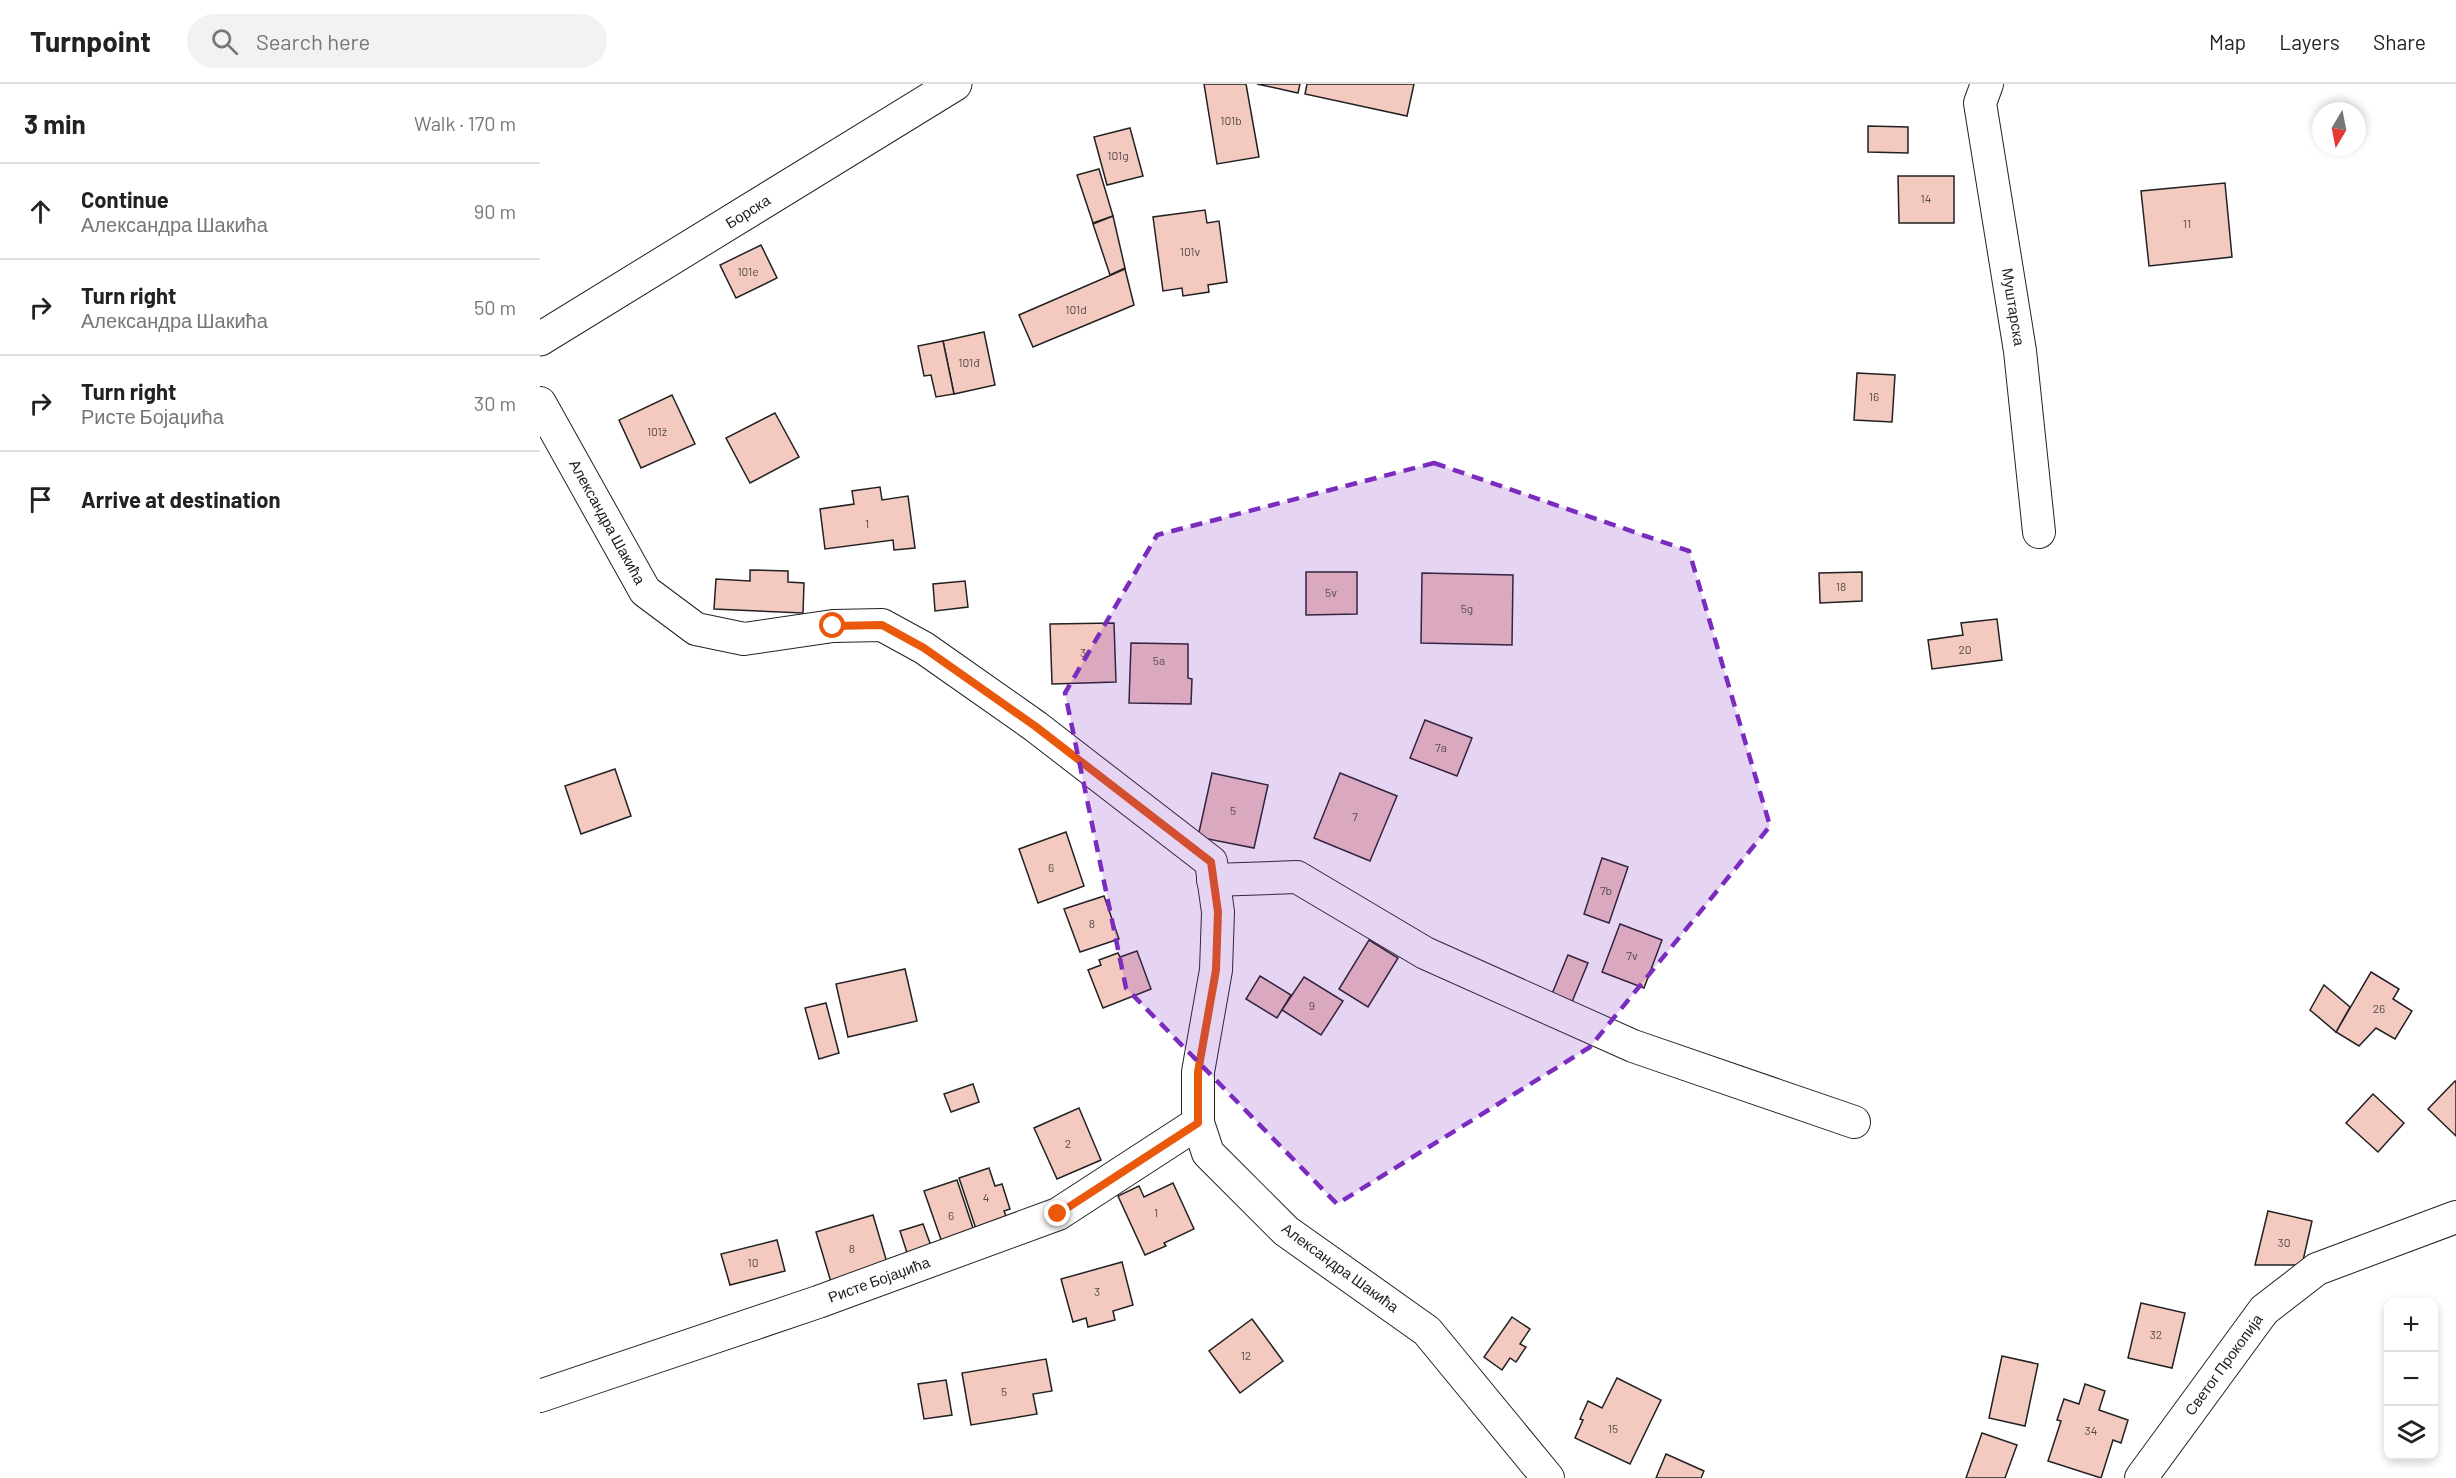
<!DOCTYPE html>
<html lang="en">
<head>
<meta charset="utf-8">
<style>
	:root { --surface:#fff; --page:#f2f2f2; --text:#222; --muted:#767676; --line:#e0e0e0 }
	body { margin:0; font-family:Barlow,sans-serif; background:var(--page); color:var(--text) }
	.controls { position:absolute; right:18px; bottom:18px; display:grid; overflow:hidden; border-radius:12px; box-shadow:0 3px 9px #0003 }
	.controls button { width:54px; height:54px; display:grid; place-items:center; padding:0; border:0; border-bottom:2px solid var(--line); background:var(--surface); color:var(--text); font:30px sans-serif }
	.compass { position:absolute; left:1772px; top:18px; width:54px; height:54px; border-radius:50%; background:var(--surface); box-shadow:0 3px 9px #0003; rotate:190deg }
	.stop { position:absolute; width:18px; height:18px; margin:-14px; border:4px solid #ea580c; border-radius:50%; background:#fff }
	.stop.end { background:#ea580c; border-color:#fff; box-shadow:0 2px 6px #0008 }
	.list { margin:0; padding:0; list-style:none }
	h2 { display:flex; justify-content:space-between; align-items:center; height:78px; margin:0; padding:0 24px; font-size:26px }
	h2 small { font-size:20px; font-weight:400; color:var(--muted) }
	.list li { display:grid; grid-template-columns:39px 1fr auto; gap:18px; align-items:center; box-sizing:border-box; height:96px; padding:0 24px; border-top:2px solid var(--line) }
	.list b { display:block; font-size:22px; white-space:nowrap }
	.list p { margin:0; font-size:20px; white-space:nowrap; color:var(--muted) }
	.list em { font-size:20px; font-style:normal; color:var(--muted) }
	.icon { flex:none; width:33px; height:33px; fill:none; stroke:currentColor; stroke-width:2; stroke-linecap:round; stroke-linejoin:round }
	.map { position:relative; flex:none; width:1916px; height:1394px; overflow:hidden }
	header { display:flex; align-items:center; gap:36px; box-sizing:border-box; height:84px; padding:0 30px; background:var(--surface); border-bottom:2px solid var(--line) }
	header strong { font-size:28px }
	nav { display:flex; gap:33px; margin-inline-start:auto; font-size:21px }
	.search { width:420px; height:54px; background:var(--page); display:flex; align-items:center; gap:15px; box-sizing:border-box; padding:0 21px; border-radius:33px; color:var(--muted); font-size:22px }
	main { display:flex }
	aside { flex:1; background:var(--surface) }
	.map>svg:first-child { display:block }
	.building { fill:#f3c9c0; stroke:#222; stroke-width:1.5 }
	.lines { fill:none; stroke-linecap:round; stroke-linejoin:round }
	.minor-casing { stroke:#222; stroke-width:34 }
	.tertiary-casing { stroke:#222; stroke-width:35 }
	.minor { stroke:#fff; stroke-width:32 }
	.tertiary { stroke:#fff; stroke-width:33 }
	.route { stroke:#ea580c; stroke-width:8 }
	.marked { fill:#7b2cbf; fill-opacity:0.2; stroke:#7b2cbf; stroke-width:4.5; stroke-dasharray:12 8; stroke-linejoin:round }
	.labels { text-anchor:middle; stroke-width:4.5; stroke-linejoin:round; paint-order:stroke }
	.number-label { font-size:12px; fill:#564c4a }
	.street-label { font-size:15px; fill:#222; stroke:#fff }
</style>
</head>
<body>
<header>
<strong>Turnpoint</strong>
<div class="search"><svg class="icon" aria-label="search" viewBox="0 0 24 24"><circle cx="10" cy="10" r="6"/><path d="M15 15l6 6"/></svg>Search here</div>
<nav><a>Map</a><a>Layers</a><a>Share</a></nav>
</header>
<main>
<aside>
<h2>3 min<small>Walk · 170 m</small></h2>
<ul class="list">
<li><svg class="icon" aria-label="ahead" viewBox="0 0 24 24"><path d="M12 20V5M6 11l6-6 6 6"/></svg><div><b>Continue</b><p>Александра Шакића</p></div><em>90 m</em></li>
<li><svg class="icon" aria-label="right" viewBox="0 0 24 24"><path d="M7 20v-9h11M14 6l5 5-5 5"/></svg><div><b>Turn right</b><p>Александра Шакића</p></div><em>50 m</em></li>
<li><svg class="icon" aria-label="right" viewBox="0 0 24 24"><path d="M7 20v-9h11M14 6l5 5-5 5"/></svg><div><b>Turn right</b><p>Ристе Бојаџића</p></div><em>30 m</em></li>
<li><svg class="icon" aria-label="arrive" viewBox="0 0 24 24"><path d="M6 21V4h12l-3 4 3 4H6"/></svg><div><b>Arrive at destination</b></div></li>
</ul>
</aside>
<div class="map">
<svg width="1916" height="1394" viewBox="0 0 1916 1394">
	<rect width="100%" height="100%" fill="#fff"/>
	<g class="building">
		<path d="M664 0H706L719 73 677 80Z"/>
		<path d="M717 0H760L758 9Z"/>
		<path d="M767 0H874L867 32 765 10Z"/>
		<path d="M1328 42 1368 43V69L1328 68Z"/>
		<path d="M590 44 603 92 567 101 554 53Z"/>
		<path d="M559 85 573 132 553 139 537 91Z"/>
		<path d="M1358 92H1414V139H1359Z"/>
		<path d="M1685 99 1692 173 1609 182 1601 107Z"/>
		<path d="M665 126 667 139 679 137 687 198 668 201 669 208 643 212 642 204 623 207 613 133Z"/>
		<path d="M573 132 585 184 570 191 553 140Z"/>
		<path d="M221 161 237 194 196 214 180 181Z"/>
		<path d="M585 185 594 221 493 263 479 231Z"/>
		<path d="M444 248 455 301 414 310 403 257Z"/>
		<path d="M403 257 414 310 396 313 391 291 384 292 378 262Z"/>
		<path d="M1317 289 1355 291 1352 338 1314 336Z"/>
		<path d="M132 311 155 360 101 384 79 336Z"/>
		<path d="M235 329 259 373 210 399 186 354Z"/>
		<path d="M340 403 342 416 368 412 375 464 354 466 353 456 285 465 280 425 314 420 312 407Z"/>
		<path d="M210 486 248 487V498L264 499 263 529 174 525 176 495 210 497Z"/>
		<path d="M766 488H817V530L766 531Z"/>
		<path d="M1322 488V517L1280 519 1279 489Z"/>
		<path d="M882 489 973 491 972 561 881 559Z"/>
		<path d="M425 497 428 523 395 527 393 500Z"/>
		<path d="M1457 535 1462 576 1392 585 1388 556 1423 551 1421 539Z"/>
		<path d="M574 539 576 598 512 600 510 540Z"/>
		<path d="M591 559 648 560V594L652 595 651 620 589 619Z"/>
		<path d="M885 636 932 654 917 692 870 674Z"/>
		<path d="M75 685 91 732 41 750 25 702Z"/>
		<path d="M672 689 728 701 714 764 658 753Z"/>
		<path d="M800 689 857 712 830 777 774 754Z"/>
		<path d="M526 748 544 802 498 819 479 765Z"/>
		<path d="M1062 774 1088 783 1069 839 1044 830Z"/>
		<path d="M564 812 579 855 540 868 524 825Z"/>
		<path d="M1080 840 1122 856 1104 904 1062 888Z"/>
		<path d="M829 856 858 874 828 923 799 905Z"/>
		<path d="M597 867 611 905 563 924 548 886 561 881 559 876 578 869 580 873Z"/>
		<path d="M1028 871 1048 879 1027 930 1007 922Z"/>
		<path d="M365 885 377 937 308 953 296 900Z"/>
		<path d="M1831 888 1859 905 1853 915 1872 927 1855 955 1836 944 1819 962 1796 948Z"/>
		<path d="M720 892 751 911 737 934 706 915Z"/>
		<path d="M764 893 803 917 781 951 742 926Z"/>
		<path d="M1784 901 1810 923 1796 948 1770 926Z"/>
		<path d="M286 919 299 969 279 975 265 924Z"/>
		<path d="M1915 997 1916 999V1052L1888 1025Z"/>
		<path d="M433 1000 439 1018 411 1028 404 1010Z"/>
		<path d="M1833 1010 1864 1039 1838 1068 1806 1039Z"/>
		<path d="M539 1024 561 1076 517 1095 494 1044Z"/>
		<path d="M449 1084 455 1102 462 1100 470 1125 464 1127 470 1143 439 1154 419 1094Z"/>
		<path d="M417 1096 437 1156 405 1167 384 1107Z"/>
		<path d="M633 1099 654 1145 624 1159 626 1162 605 1171 578 1112 599 1102 604 1113Z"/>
		<path d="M1728 1127 1772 1137 1762 1181H1715Z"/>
		<path d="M333 1131 348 1182 291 1198 276 1148Z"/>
		<path d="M383 1140 394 1170 370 1178 360 1147Z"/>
		<path d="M237 1156 245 1187 190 1201 181 1170Z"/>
		<path d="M582 1178 593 1221 573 1227 575 1236 548 1243 546 1234 533 1238 521 1195Z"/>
		<path d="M1601 1219 1645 1229 1632 1284 1588 1274Z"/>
		<path d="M972 1233 990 1245 980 1260 986 1263 976 1278 970 1274 962 1286 944 1273Z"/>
		<path d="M712 1235 743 1277 700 1309 669 1267Z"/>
		<path d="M1462 1272 1498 1280 1485 1342 1449 1334Z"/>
		<path d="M506 1275 512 1307 493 1310 497 1330 431 1341 422 1289Z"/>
		<path d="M1077 1294 1121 1316 1090 1380 1035 1354 1043 1336 1040 1335 1048 1317 1062 1324Z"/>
		<path d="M406 1296 412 1331 384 1335 378 1300Z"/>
		<path d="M1545 1300 1565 1307 1559 1326 1588 1336 1581 1359 1573 1356 1561 1394 1508 1377 1521 1337 1517 1336 1524 1315 1539 1320Z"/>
		<path d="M1442 1349 1477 1361 1465 1394H1426Z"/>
		<path d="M1126 1370 1164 1387 1161 1394H1116Z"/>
	</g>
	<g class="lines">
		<defs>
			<g id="minor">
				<path d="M1447 0 1440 19 1480 267 1499 448"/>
				<path d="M0 319 105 507 156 545 204 555 293 542 342 541 384 564 495 642 671 778 678 828 676 886 658 988V1039L668 1069 746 1147 887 1247 1008 1394"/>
				<path d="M673 796 757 793 885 869 1093 962 1314 1038"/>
				<path d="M0 1312 278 1218 518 1130 658 1039"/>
				<path d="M1601 1394 1724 1226 1777 1185 1916 1133"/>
			</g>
			<path id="tertiary" d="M0 255 415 0"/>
		</defs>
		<use href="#minor" class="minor-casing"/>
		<use href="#tertiary" class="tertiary-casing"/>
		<use href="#minor" class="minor"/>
		<use href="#tertiary" class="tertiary"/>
	</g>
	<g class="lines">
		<path class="route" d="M293 542 342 541 384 564 495 642 671 778 678 828 676 886 658 988V1039L518 1130"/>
	</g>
	<path class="marked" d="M894 379 1149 467 1230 742 1050 963 797 1120 586 904 525 609 617 451Z"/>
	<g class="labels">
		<g class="number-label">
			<text x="691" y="41">101b</text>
			<text x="578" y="76">101g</text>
			<text x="1386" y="119">14</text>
			<text x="1647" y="144">11</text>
			<text x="650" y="172">101v</text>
			<text x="208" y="192">101e</text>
			<text x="536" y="230">101d</text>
			<text x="429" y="283">101đ</text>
			<text x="1334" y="317">16</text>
			<text x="117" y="352">101ž</text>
			<text x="327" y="444">1</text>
			<text x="1301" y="507">18</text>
			<text x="791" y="513">5v</text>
			<text x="927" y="529">5g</text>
			<text x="1425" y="570">20</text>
			<text x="543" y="573">3</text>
			<text x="619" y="581">5a</text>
			<text x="901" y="668">7a</text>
			<text x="693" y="731">5</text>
			<text x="815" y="737">7</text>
			<text x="511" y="788">6</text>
			<text x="1066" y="811">7b</text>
			<text x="552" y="844">8</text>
			<text x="1092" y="876">7v</text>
			<text x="772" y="926">9</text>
			<text x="1839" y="929">26</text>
			<text x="528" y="1064">2</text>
			<text x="446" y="1118">4</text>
			<text x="616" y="1133">1</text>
			<text x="411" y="1136">6</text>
			<text x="1744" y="1163">30</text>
			<text x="312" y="1169">8</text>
			<text x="213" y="1183">10</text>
			<text x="557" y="1212">3</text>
			<text x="1616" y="1255">32</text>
			<text x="706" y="1276">12</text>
			<text x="464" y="1312">5</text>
			<text x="1073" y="1349">15</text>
			<text x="1551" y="1351">34</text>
		</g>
		<g class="street-label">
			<text transform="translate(208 128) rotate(-32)" y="5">Борска</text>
			<text transform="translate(1473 223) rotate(81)" y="5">Муштарска</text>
			<text transform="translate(67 438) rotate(61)" y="5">Александра Шакића</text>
			<text transform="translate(800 1184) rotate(36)" y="5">Александра Шакића</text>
			<text transform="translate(339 1196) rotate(-20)" y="5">Ристе Бојаџића</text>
			<text transform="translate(1684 1281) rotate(-54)" y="5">Светог Прокопија</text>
		</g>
	</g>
</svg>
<div class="controls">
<button>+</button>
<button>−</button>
<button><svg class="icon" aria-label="layers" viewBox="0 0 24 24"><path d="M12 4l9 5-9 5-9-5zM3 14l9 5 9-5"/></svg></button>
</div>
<svg class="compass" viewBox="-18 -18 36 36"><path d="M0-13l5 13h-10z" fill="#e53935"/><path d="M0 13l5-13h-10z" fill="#767676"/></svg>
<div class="stop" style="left:293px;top:542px"></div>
<div class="stop end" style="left:518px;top:1130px"></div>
</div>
</main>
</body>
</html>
